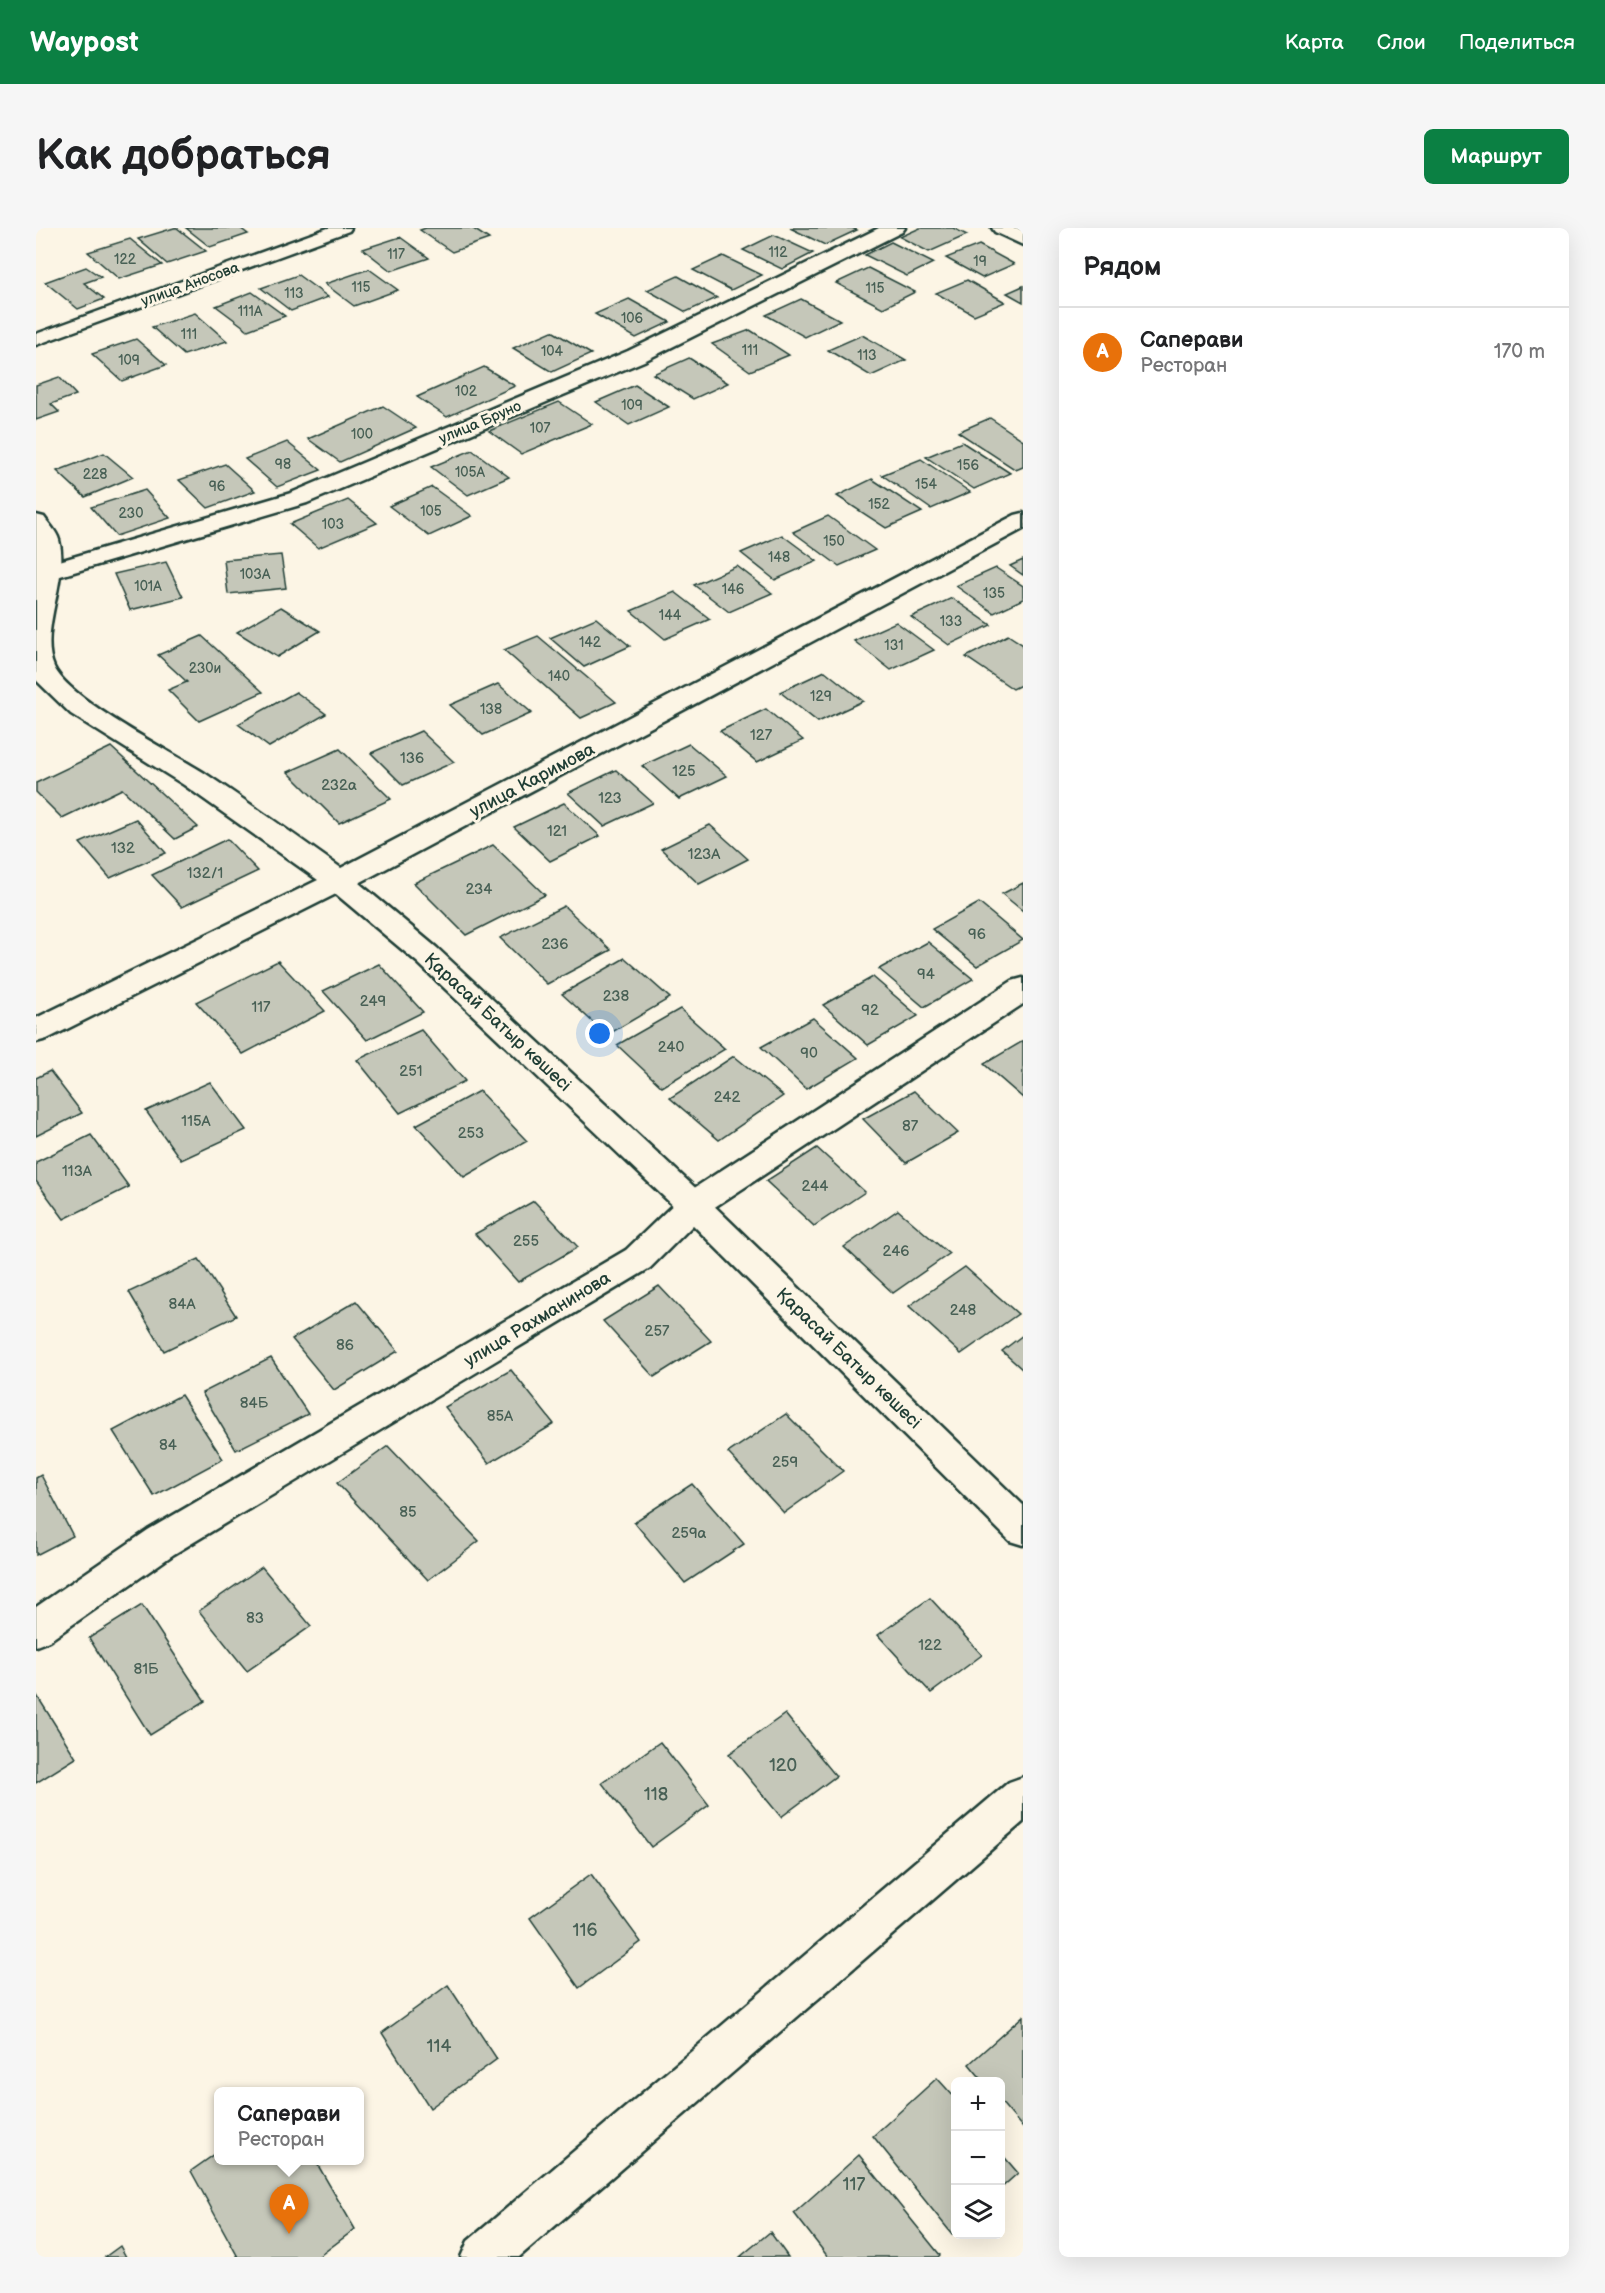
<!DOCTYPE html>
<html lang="ru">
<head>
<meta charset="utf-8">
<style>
	:root { --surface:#fff; --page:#f6f6f6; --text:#202124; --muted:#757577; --line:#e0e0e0; --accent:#0b8043 }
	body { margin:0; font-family:"Balsamiq Sans",sans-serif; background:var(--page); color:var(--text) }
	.controls { position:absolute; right:18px; bottom:18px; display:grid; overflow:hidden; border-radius:9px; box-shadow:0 6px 24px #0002 }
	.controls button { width:54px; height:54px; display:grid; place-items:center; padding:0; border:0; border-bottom:2px solid var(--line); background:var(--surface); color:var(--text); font:30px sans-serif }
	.you { position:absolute; left:564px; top:806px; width:21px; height:21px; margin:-15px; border:4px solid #fff; border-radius:50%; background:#1a73e8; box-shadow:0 0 0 9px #1a73e833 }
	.badge { display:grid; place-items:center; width:39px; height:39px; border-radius:50%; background:var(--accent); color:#fff; font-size:20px; font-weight:700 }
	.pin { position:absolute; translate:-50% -50px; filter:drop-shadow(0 2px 3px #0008) }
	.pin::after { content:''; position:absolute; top:32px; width:21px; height:18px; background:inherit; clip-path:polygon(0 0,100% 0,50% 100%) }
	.popup { position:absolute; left:178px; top:1859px; width:150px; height:78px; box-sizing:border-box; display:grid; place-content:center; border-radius:9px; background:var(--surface); filter:drop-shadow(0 2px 4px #0005); font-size:20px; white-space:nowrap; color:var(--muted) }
	.popup b { font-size:22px; color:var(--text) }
	.popup::after { content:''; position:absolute; left:50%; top:100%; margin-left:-12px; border:12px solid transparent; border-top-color:var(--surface) }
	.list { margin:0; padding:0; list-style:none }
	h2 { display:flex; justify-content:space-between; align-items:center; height:78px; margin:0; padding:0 24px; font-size:26px }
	h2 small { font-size:20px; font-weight:400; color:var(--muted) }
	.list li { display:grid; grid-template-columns:39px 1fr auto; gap:18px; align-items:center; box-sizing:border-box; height:90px; padding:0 24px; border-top:2px solid var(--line) }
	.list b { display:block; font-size:22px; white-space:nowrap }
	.list p { margin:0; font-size:20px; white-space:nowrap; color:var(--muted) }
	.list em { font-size:20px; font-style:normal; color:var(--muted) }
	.icon { flex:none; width:33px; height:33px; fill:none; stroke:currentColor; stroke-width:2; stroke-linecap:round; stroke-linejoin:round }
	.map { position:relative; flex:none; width:987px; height:2029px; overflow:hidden; border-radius:9px }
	header { display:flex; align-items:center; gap:36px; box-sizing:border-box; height:84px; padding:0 30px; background:var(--accent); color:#fff }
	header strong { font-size:28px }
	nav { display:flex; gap:33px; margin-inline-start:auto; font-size:21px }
	.intro { display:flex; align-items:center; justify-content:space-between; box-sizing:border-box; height:144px; padding:0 36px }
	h1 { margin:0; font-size:42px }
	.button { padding:15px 27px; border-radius:9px; background:var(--accent); color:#fff; font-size:21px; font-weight:700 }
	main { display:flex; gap:36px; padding:0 36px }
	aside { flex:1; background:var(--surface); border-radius:9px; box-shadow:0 6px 24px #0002 }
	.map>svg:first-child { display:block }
	.building { fill:#c5c7b9; stroke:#1f3d34; stroke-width:1.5 }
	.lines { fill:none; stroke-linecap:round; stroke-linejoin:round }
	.lane-casing { stroke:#1f3d34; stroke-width:5 }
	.street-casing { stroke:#1f3d34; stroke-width:5 }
	.secondary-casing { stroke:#1f3d34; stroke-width:5 }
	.lane { fill:#fcf5e5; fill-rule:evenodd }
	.street { fill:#fcf5e5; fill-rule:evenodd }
	.secondary { fill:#fcf5e5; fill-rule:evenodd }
	.labels { text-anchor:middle; stroke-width:6; stroke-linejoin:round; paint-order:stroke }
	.far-number-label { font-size:14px; fill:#486055 }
	.far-street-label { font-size:15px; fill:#1f3d34; stroke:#fcf5e5 }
	.number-label { font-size:15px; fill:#486055 }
	.street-label { font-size:18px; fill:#1f3d34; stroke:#fcf5e5 }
	.near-number-label { font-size:18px; fill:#486055 }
</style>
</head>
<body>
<header>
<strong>Waypost</strong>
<nav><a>Карта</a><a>Слои</a><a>Поделиться</a></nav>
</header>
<div class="intro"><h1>Как добраться</h1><a class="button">Маршрут</a></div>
<main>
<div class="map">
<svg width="987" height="2029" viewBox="0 0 987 2029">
	<rect width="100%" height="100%" fill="#fcf5e5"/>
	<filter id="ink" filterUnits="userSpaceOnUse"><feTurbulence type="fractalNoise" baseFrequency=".0167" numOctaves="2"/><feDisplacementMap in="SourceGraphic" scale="12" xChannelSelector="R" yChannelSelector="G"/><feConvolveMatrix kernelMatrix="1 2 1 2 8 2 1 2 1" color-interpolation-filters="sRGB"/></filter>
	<g filter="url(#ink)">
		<g class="building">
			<path d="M138 0H141L170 23 131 36 102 11Z"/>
			<path d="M150 0H204L212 6 174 19Z"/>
			<path d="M390 0H436L453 11 416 24 384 2Z"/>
			<path d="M754 0H816L821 2 789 17Z"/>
			<path d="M884 0H917L931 7 893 24 864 9Z"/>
			<path d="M738 7 777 25 746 41 707 22Z"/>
			<path d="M364 9 393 30 355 43 327 21Z"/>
			<path d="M94 11 126 37 83 51 52 24Z"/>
			<path d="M855 14 897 35 871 48 829 27Z"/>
			<path d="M943 17 978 36 946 50 910 30Z"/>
			<path d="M687 28 726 47 695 62 657 42Z"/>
			<path d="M50 39 65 49 48 55 68 71 42 81 9 54Z"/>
			<path d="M832 40 879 64 847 80 800 55Z"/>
			<path d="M333 41 362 62 318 78 289 56Z"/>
			<path d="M262 47 292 69 255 83 225 60Z"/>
			<path d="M642 48 681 70 650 84 611 62Z"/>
			<path d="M931 52 969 74 938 87 900 65Z"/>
			<path d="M987 58V74L971 65Z"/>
			<path d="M216 64 249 88 212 102 180 78Z"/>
			<path d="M593 71 634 94 600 110 559 86Z"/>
			<path d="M765 71 804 92 769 109 730 87Z"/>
			<path d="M159 85 191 113 148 127 116 99Z"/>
			<path d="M714 102 753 127 714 143 676 116Z"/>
			<path d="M516 103 555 126 516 144 477 120Z"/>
			<path d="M826 107 870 132 835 148 792 122Z"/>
			<path d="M100 111 130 137 86 153 56 126Z"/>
			<path d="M653 130 692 155 657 171 617 146Z"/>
			<path d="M448 139 479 158 411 189 381 169Z"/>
			<path d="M23 149 40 167 15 176 23 184 0 192V157Z"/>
			<path d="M599 157 633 179 593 197 560 174Z"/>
			<path d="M523 174 556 196 485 226 453 203Z"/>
			<path d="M347 178 380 200 304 234 272 211Z"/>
			<path d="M954 190 987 212V239L980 242 922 204Z"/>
			<path d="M251 214 285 242 241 259 209 231Z"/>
			<path d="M926 214 974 245 938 261 890 229Z"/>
			<path d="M436 222 473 249 432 267 395 239Z"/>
			<path d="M68 225 97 249 49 269 21 243Z"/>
			<path d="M885 231 934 264 895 281 846 247Z"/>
			<path d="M189 236 219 263 172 280 143 252Z"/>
			<path d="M836 251 886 284 850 300 801 268Z"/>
			<path d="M396 259 436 288 393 308 353 278Z"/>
			<path d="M109 262 134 290 80 308 55 279Z"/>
			<path d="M312 272 341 295 282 320 254 296Z"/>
			<path d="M792 288 839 322 803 338 757 304Z"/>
			<path d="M746 307 781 333 739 352 705 325Z"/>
			<path d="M245 327 250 360 192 366 188 332Z"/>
			<path d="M987 332V347L974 338Z"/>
			<path d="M130 334 147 369 94 382 78 346Z"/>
			<path d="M701 338 736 365 693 384 658 357Z"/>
			<path d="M960 340 987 358V371L958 385 920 358Z"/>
			<path d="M639 364 674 391 629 411 595 383Z"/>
			<path d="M916 370 955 397 913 417 875 389Z"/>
			<path d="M245 379 284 403 241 429 201 404Z"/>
			<path d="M560 390 594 418 548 439 514 410Z"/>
			<path d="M860 394 898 422 855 442 818 413Z"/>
			<path d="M972 407 987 417V456L977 461 930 429Z"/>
			<path d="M166 408 227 464 163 493 132 462 151 454 122 427Z"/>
			<path d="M502 408 580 474 545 490 468 422Z"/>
			<path d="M789 443 827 473 782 494 744 464Z"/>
			<path d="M462 456 496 485 447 507 414 477Z"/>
			<path d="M260 464 290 486 233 519 202 496Z"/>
			<path d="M730 481 767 512 721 534 684 503Z"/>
			<path d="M385 503 418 534 367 557 335 525Z"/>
			<path d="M653 516 691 548 643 571 606 538Z"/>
			<path d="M75 519 162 599 139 611 86 561 26 590 0 564V555Z"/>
			<path d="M304 521 355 571 303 595 252 544Z"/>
			<path d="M580 542 617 575 568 598 532 565Z"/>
			<path d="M528 575 564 608 514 633 478 599Z"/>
			<path d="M100 591 130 625 74 650 44 615Z"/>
			<path d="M674 597 712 631 663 656 625 621Z"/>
			<path d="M191 611 222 643 146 679 116 647Z"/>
			<path d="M457 617 509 667 430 707 378 655Z"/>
			<path d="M987 655V683L966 666Z"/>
			<path d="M943 675 987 712 941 738 896 701Z"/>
			<path d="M528 678 575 722 511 756 464 710Z"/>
			<path d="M892 714 937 751 888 779 843 741Z"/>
			<path d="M589 730 634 770 571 807 526 766Z"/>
			<path d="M242 733 289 783 207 826 160 774Z"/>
			<path d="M343 736 387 784 331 812 287 763Z"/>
			<path d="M837 749 882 788 832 817 787 777Z"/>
			<path d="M644 781 689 821 626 859 581 817Z"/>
			<path d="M777 790 822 830 770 861 725 819Z"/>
			<path d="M385 802 429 853 364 885 321 832Z"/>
			<path d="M987 813V870L948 836Z"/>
			<path d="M698 828 747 868 683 912 634 870Z"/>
			<path d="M14 843 46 885 0 908V850Z"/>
			<path d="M174 854 210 902 145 932 110 883Z"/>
			<path d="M443 863 491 913 428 949 380 897Z"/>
			<path d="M878 863 922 905 870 935 827 891Z"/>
			<path d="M55 907 93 959 28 991 0 953V934Z"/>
			<path d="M781 920 829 964 778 998 730 953Z"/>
			<path d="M498 973 542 1019 482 1054 439 1006Z"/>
			<path d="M862 982 913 1026 857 1065 808 1019Z"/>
			<path d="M163 1031 200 1088 128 1123 93 1064Z"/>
			<path d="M929 1039 982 1086 925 1126 873 1078Z"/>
			<path d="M623 1058 675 1113 618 1149 567 1093Z"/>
			<path d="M320 1073 362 1123 298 1162 256 1111Z"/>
			<path d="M987 1107V1142L966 1123Z"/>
			<path d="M235 1130 272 1186 200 1222 166 1165Z"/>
			<path d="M475 1142 518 1196 453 1235 409 1179Z"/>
			<path d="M145 1167 187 1231 118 1268 77 1203Z"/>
			<path d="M750 1186 807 1243 748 1285 692 1225Z"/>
			<path d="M352 1218 443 1313 392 1352 301 1255Z"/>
			<path d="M5 1247 37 1308 0 1327V1250Z"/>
			<path d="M656 1256 708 1316 649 1355 598 1294Z"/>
			<path d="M226 1339 275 1398 211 1443 163 1383Z"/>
			<path d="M894 1370 946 1427 895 1465 842 1407Z"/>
			<path d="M106 1377 169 1473 114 1507 53 1410Z"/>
			<path d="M0 1466 40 1530 0 1555Z"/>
			<path d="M749 1486 800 1548 745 1589 693 1526Z"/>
			<path d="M624 1514 673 1577 615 1619 566 1555Z"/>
			<path d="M555 1646 605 1714 543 1760 494 1690Z"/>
			<path d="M412 1757 461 1831 394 1880 346 1805Z"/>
			<path d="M987 1788V1900L964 1873V1854H948L933 1836Z"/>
			<path d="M901 1850 920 1871V2003L916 2006 837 1908Z"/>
			<path d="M182 1924V1932H279L319 2001 282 2029H202L155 1943Z"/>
			<path d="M964 1924 982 1945 964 1961Z"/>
			<path d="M823 1927 904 2027 902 2029H792L758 1985Z"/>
			<path d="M734 2004 752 2029H704Z"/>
			<path d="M84 2018 90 2029H69Z"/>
		</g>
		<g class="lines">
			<defs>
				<path id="lane" d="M292 0H315L313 3 0 117V106Z"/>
				<g id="street">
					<path d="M843 0H869L866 4 608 133 271 275 21 349 12 351 3 349 0 344 3 339 255 265 592 123Z"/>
					<path d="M956 0H981L987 3V17L959 4Z"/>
					<path d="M987 750V776L668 986 614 1040 138 1326 13 1413 0 1418V1379L112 1302 590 1022 646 968 976 753Z"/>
				</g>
				<g id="secondary">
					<path d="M987 285V301L323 655 401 720 668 968 987 1277V1317L974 1313 646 986 381 734 300 666 11 811 0 814V790L282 652 148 557 35 486 0 452V287L8 289C13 296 21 304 23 312 34 350 2 403 18 439 33 472 136 524 170 546 215 576 260 608 305 640L979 287Z"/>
					<path d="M987 1549V1594L483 2029H425L432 2013 973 1554Z"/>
				</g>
			</defs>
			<use href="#lane" class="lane-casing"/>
			<use href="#street" class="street-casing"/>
			<use href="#secondary" class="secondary-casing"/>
			<use href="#lane" class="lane"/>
			<use href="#street" class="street"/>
			<use href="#secondary" class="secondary"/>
		</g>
	</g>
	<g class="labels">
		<g class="far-number-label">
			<text x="742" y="29">112</text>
			<text x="360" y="31">117</text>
			<text x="89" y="36">122</text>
			<text x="944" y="38">19</text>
			<text x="325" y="64">115</text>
			<text x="839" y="65">115</text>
			<text x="258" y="70">113</text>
			<text x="214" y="88">111А</text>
			<text x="596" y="95">106</text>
			<text x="153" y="111">111</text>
			<text x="714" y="127">111</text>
			<text x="516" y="128">104</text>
			<text x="831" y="132">113</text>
			<text x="93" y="137">109</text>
			<text x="430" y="168">102</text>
			<text x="596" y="182">109</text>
			<text x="504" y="205">107</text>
			<text x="326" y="211">100</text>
			<text x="247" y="241">98</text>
			<text x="932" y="242">156</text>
			<text x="434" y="249">105А</text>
			<text x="59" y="251">228</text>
			<text x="890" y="261">154</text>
			<text x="181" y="263">96</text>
			<text x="843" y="281">152</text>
			<text x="395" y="288">105</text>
			<text x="95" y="290">230</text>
			<text x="297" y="301">103</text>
			<text x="798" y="318">150</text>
			<text x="743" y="334">148</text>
			<text x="219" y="351">103А</text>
			<text x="112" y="363">101А</text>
			<text x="697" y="366">146</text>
			<text x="958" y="370">135</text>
			<text x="634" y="392">144</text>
			<text x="915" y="398">133</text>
			<text x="554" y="419">142</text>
			<text x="858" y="422">131</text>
			<text x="169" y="445">230и</text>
			<text x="523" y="453">140</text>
			<text x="785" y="473">129</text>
			<text x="455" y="486">138</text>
		</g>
		<g class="far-street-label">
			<text transform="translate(154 56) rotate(-20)" y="5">улица Аносова</text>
			<text transform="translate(444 194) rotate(-23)" y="5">улица Бруно</text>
		</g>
		<g class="number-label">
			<text x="725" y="512">127</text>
			<text x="376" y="535">136</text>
			<text x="648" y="548">125</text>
			<text x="303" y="562">232а</text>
			<text x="574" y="575">123</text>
			<text x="521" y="608">121</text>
			<text x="87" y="625">132</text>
			<text x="668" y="631">123А</text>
			<text x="169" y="650">132/1</text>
			<text x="443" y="666">234</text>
			<text x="941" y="711">96</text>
			<text x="519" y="721">236</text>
			<text x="890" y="751">94</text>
			<text x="580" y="773">238</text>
			<text x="337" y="778">249</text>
			<text x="225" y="784">117</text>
			<text x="834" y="787">92</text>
			<text x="635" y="824">240</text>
			<text x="773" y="830">90</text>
			<text x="375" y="848">251</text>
			<text x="691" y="874">242</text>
			<text x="160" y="898">115А</text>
			<text x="874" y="903">87</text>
			<text x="435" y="910">253</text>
			<text x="41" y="948">113А</text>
			<text x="779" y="963">244</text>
			<text x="490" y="1018">255</text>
			<text x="860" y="1028">246</text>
			<text x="146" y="1081">84А</text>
			<text x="927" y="1087">248</text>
			<text x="621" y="1108">257</text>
			<text x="309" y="1122">86</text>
			<text x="218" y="1180">84Б</text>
			<text x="464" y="1193">85А</text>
			<text x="132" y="1222">84</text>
			<text x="749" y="1239">259</text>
			<text x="372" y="1289">85</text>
			<text x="653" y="1310">259а</text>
			<text x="219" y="1395">83</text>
			<text x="894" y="1422">122</text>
			<text x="110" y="1446">81Б</text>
		</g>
		<g class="street-label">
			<text transform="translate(496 552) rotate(-28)" y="6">улица Каримова</text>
			<text transform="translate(462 794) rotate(43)" y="6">Қарасай Батыр көшесі</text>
			<text transform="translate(501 1091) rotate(-31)" y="6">улица Рахманинова</text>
			<text transform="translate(813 1130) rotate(44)" y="6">Қарасай Батыр көшесі</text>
		</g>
		<g class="near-number-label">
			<text x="747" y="1543">120</text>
			<text x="620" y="1572">118</text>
			<text x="549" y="1708">116</text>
			<text x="403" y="1824">114</text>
			<text x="818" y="1962">117</text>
		</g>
	</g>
</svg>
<div class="controls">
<button>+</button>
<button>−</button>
<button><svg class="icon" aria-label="layers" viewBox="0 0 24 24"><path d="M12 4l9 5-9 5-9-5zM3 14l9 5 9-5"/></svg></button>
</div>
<div class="you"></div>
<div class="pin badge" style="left:253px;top:2006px;background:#e8710a">A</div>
<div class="popup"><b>Саперави</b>Ресторан</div>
</div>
<aside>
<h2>Рядом<small></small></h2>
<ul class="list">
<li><span class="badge" style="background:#e8710a">A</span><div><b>Саперави</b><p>Ресторан</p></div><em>170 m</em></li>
</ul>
</aside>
</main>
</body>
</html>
